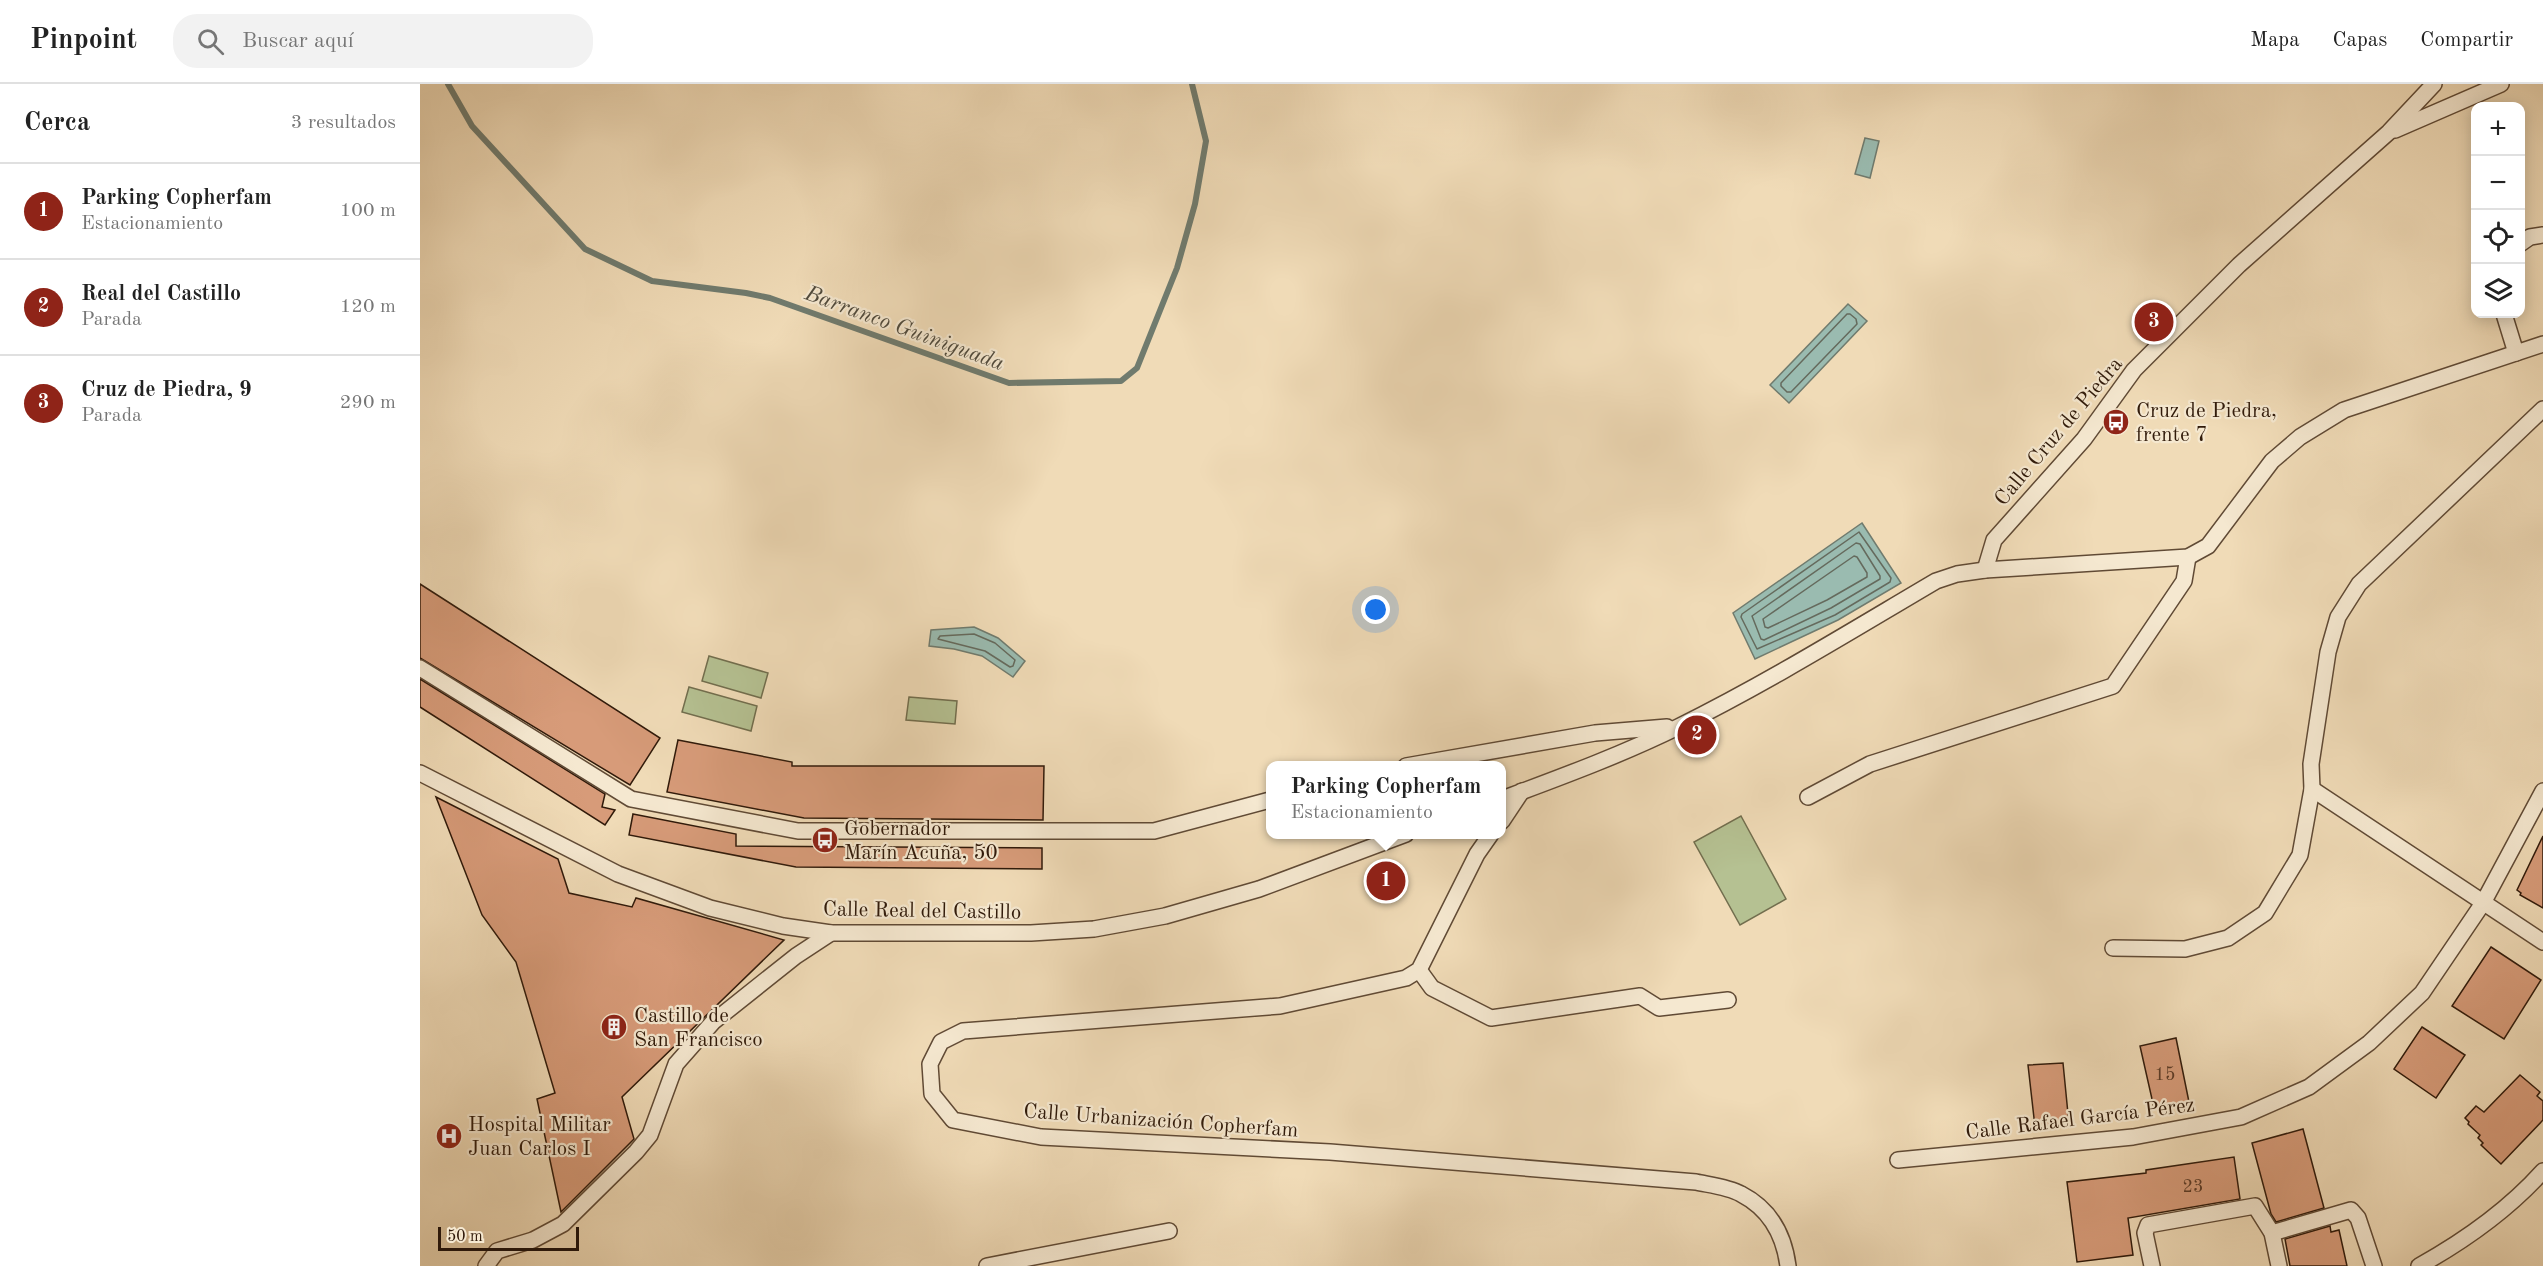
<!DOCTYPE html>
<html lang="es">
<head>
<meta charset="utf-8">
<style>
	:root { --surface:#fff; --page:#f2f2f2; --text:#222; --muted:#767676; --line:#e0e0e0; --accent:#8f2418 }
	body { margin:0; font-family:"Old Standard TT",serif; background:var(--page); color:var(--text) }
	.controls { position:absolute; right:18px; top:18px; display:grid; overflow:hidden; border-radius:12px; box-shadow:0 3px 15px #0003 }
	.controls button { width:54px; height:54px; display:grid; place-items:center; padding:0; border:0; border-bottom:2px solid var(--line); background:var(--surface); color:var(--text); font:30px sans-serif }
	.scale { position:absolute; left:18px; bottom:15px; width:141px; box-sizing:border-box; padding-left:6px; border:3px solid #301a0a; border-top:0; font-size:16px; line-height:21px; white-space:nowrap; color:#301a0a; -webkit-text-stroke:4px #f5e8d0; paint-order:stroke }
	.you { position:absolute; left:956px; top:526px; width:21px; height:21px; margin:-15px; border:4px solid #fff; border-radius:50%; background:#1a73e8; box-shadow:0 0 0 9px #1a73e833 }
	.badge { display:grid; place-items:center; width:39px; height:39px; border-radius:50%; background:var(--accent); color:#fff; font-size:20px; font-weight:700 }
	.pin { position:absolute; translate:-50% -50%; border:3px solid #fff; box-shadow:0 2px 6px #0006 }
	.popup { position:absolute; left:846px; top:677px; width:240px; height:78px; box-sizing:border-box; display:grid; place-content:center; border-radius:12px; background:var(--surface); filter:drop-shadow(0 2px 4px #0005); font-size:20px; white-space:nowrap; color:var(--muted) }
	.popup b { font-size:22px; color:var(--text) }
	.popup::after { content:''; position:absolute; left:50%; top:100%; margin-left:-12px; border:12px solid transparent; border-top-color:var(--surface) }
	.list { margin:0; padding:0; list-style:none }
	h2 { display:flex; justify-content:space-between; align-items:center; height:78px; margin:0; padding:0 24px; font-size:26px }
	h2 small { font-size:20px; font-weight:400; color:var(--muted) }
	.list li { display:grid; grid-template-columns:39px 1fr auto; gap:18px; align-items:center; box-sizing:border-box; height:96px; padding:0 24px; border-top:2px solid var(--line) }
	.list b { display:block; font-size:22px; white-space:nowrap }
	.list p { margin:0; font-size:20px; white-space:nowrap; color:var(--muted) }
	.list em { font-size:20px; font-style:normal; color:var(--muted) }
	.icon { flex:none; width:33px; height:33px; fill:none; stroke:currentColor; stroke-width:2; stroke-linecap:round; stroke-linejoin:round }
	.map { position:relative; flex:none; width:2123px; height:1182px; overflow:hidden }
	header { display:flex; align-items:center; gap:36px; box-sizing:border-box; height:84px; padding:0 30px; background:var(--surface); border-bottom:2px solid var(--line) }
	header strong { font-size:28px }
	nav { display:flex; gap:33px; margin-inline-start:auto; font-size:21px }
	.search { width:420px; height:54px; background:var(--page); display:flex; align-items:center; gap:15px; box-sizing:border-box; padding:0 21px; border-radius:24px; color:var(--muted); font-size:22px }
	main { display:flex }
	aside { flex:1; background:var(--surface) }
	.map>svg:first-child { display:block }
	.green { fill:#b5c192; stroke:#726e4e; stroke-width:1.5 }
	.water { fill:#9abbb0; stroke:#707b6e; stroke-width:1.5 }
	.lines { fill:none; stroke-linecap:round; stroke-linejoin:round }
	.shore { stroke:#656a5d; stroke-width:1.5 }
	.stream { stroke:#707b6e; stroke-width:6 }
	.building { fill:#d79b79; stroke:#301a0a; stroke-width:1.5 }
	.minor-casing { stroke:#604a35; stroke-width:18 }
	.minor { stroke:#f5e8d0; stroke-width:15 }
	.labels { text-anchor:middle; stroke-width:4.5; stroke-linejoin:round; paint-order:stroke }
	.number-label { font-size:18px; fill:#5a3a26 }
	.poi-label { font-size:21px; fill:#301a0a; stroke:#f5e8d0; text-anchor:start }
	.street-label { font-size:21px; fill:#301a0a; stroke:#f5e8d0 }
	.water-label { font-size:22px; font-style:italic; fill:#504a3c; stroke:#f5e8d0 }
</style>
</head>
<body>
<header>
<strong>Pinpoint</strong>
<div class="search"><svg class="icon" aria-label="search" viewBox="0 0 24 24"><circle cx="10" cy="10" r="6"/><path d="M15 15l6 6"/></svg>Buscar aquí</div>
<nav><a>Mapa</a><a>Capas</a><a>Compartir</a></nav>
</header>
<main>
<aside>
<h2>Cerca<small>3 resultados</small></h2>
<ul class="list">
<li><span class="badge">1</span><div><b>Parking Copherfam</b><p>Estacionamiento</p></div><em>100 m</em></li>
<li><span class="badge">2</span><div><b>Real del Castillo</b><p>Parada</p></div><em>120 m</em></li>
<li><span class="badge">3</span><div><b>Cruz de Piedra, 9</b><p>Parada</p></div><em>290 m</em></li>
</ul>
</aside>
<div class="map">
<svg width="2123" height="1182" viewBox="0 0 2123 1182">
	<rect width="100%" height="100%" fill="#f0dbb7"/>
	<filter id="stains"><feTurbulence type="fractalNoise" baseFrequency=".00333" numOctaves="4"/><feColorMatrix values="0 0 0 0 .2 0 0 0 0 .09 0 0 0 0 .02 0 0 0 .5 -.17"/></filter>
	<radialGradient id="worn" r=".72"><stop offset=".6" stop-color="#630" stop-opacity="0"/><stop offset="1" stop-color="#630" stop-opacity=".3"/></radialGradient>
	<g class="green">
		<path d="M289 572 348 589 341 614 282 597Z"/>
		<path d="M269 603 337 622 331 647 262 628Z"/>
		<path d="M489 613 537 617 535 640 486 636Z"/>
		<path d="M1321 732 1366 815 1320 841 1274 758Z"/>
	</g>
	<g class="water">
		<path d="M1445 54 1459 57 1450 94 1435 90Z"/>
		<path d="M1428 220 1447 237 1369 319 1350 301Z"/>
		<path d="M1442 439 1481 499 1418 536 1335 575 1313 529Z"/>
		<path d="M554 543 578 554 605 577 593 593 562 572 534 565 509 562 511 546Z"/>
	</g>
	<g class="lines">
		<g class="shore">
			<path d="M1427 230H1430L1436 235 1437 240 1371 308H1367L1361 302V299Z"/>
			<path d="M1439 448 1471 494 1470 498 1415 531 1337 565 1321 533 1322 530Z"/>
			<path d="M1436 459 1440 460 1460 492V495L1411 524 1344 556 1341 555 1332 532Z"/>
			<path d="M1434 472 1437 473 1447 489V493L1407 516 1348 544 1345 543 1343 535Z"/>
			<path d="M554 550 575 559 595 576 593 582 590 583 565 567 518 555 520 552Z"/>
		</g>
		<path class="stream" d="M28 0 52 42 165 165 232 197 326 209 350 214 589 299 701 297 717 284 757 184 775 120 786 57 772 0"/>
	</g>
	<g class="building">
		<path d="M0 500 240 654 210 701 0 574Z"/>
		<path d="M0 595 185 710 182 723 195 726 185 741 0 623Z"/>
		<path d="M258 656 372 678V682H624L623 736 384 734 247 708Z"/>
		<path d="M16 713 138 775 149 809 212 823 216 814 364 856 202 1013 214 1055 141 1128 117 1015 135 1009 96 878 62 831Z"/>
		<path d="M213 730 316 750V762L622 764V785L376 783 209 751Z"/>
		<path d="M2123 752V824L2100 811 2101 809 2097 806Z"/>
		<path d="M2071 863 2121 896 2084 955 2032 922Z"/>
		<path d="M2002 943 2045 971 2016 1014 1974 985Z"/>
		<path d="M1756 954 1769 1018 1734 1024 1720 962Z"/>
		<path d="M1643 979 1649 1040 1615 1043 1608 981Z"/>
		<path d="M2100 991 2120 1008 2117 1012 2123 1017V1036L2081 1080 2061 1061 2063 1059 2058 1054 2060 1051 2048 1040 2049 1038 2045 1034 2056 1022 2064 1028Z"/>
		<path d="M1883 1045 1904 1124 1856 1138 1851 1130 1832 1059Z"/>
		<path d="M1814 1073 1820 1115 1708 1134 1713 1171 1657 1178 1647 1098 1726 1089V1086Z"/>
		<path d="M1910 1142 1911 1148 1919 1146 1927 1182H1870L1865 1155Z"/>
	</g>
	<g class="lines">
		<defs>
			<g id="minor">
				<path d="M1975 46 2081 0"/>
				<path d="M2100 160 2110 153 2123 151"/>
				<path d="M2084 230 2096 269"/>
				<path d="M1565 486 1574 456 1664 355 1714 286 1819 181 1969 48 2014 0"/>
				<path d="M0 584 211 715 378 747H734L850 716"/>
				<path d="M986 682 1175 649 1247 643"/>
				<path d="M0 689 198 790 290 824 363 842 411 849H611L674 845 745 832 839 805 986 750"/>
				<path d="M1892 705 2123 858"/>
				<path d="M1388 713 1450 680 1693 602 1764 497 1768 473"/>
				<path d="M1082 715C1141 693 1201 671 1258 643 1347 599 1431 547 1516 497L1537 490 1565 486 1768 473 1788 462 1852 377 1880 353 1924 326 2123 260"/>
				<path d="M1082 737 1102 707"/>
				<path d="M1071 750 1057 770 999 886 986 894 860 922 543 947 521 958 510 980 512 1010 533 1036 621 1053 910 1068 1276 1098C1290 1101 1309 1103 1321 1110 1350 1125 1364 1151 1368 1182"/>
				<path d="M1693 864 1765 865 1808 854 1845 829 1880 771 1892 705 1891 680 1908 568 1918 533 1939 500 2123 325"/>
				<path d="M999 886 1012 904 1071 934 1220 912 1239 924 1308 916"/>
				<path d="M1478 1076 1713 1053 1821 1033 1889 1003 1949 959 2002 909 2063 819 2123 707"/>
				<path d="M1852 1149 1931 1126 1938 1134 1954 1182"/>
				<path d="M66 1182 77 1167 113 1156 143 1140 216 1068 230 1051 256 980 293 938 376 872 411 849"/>
				<path d="M567 1182 749 1147"/>
				<path d="M1732 1182 1725 1149 1728 1141 1835 1122 1852 1149 1859 1182"/>
				<path d="M1999 1182C2044 1157 2088 1126 2123 1087"/>
			</g>
		</defs>
		<use href="#minor" class="minor-casing"/>
		<use href="#minor" class="minor"/>
	</g>
	<defs>
		<symbol id="bus-disc" viewBox="-11 -11 22 22"><circle r="9.5" fill="#8f2418" stroke="#f5e8d0"/><path d="M-5-6H5V4H4V6H2V4H-2V6H-4V4H-5ZM-3.5-4V0h7V-4ZM-3.5 1.2v1.5H-2V1.2ZM2 1.2v1.5H3.5V1.2Z" fill="#fff"/></symbol>
		<symbol id="building-disc" viewBox="-11 -11 22 22"><circle r="9.5" fill="#8f2418" stroke="#f5e8d0"/><path d="M-4-6H4V6H1V3H-1V6H-4ZM-2.5-4.3h1.7v1.8h-1.7ZM.8-4.3h1.7v1.8H.8ZM-2.5-1h1.7V.8h-1.7ZM.8-1h1.7V.8H.8Z" fill="#fff"/></symbol>
		<symbol id="hospital-disc" viewBox="-11 -11 22 22"><circle r="9.5" fill="#8f2418" stroke="#f5e8d0"/><path d="M-5-5h3v3.5h4V-5h3V5h-3V1.5h-4V5h-3Z" fill="#fff"/></symbol>
	</defs>
	<g fill-rule="evenodd">
		<use href="#bus-disc" x="1681" y="323" width="30" height="30"/>
		<use href="#bus-disc" x="390" y="741" width="30" height="30"/>
		<use href="#building-disc" x="179" y="928" width="30" height="30"/>
		<use href="#hospital-disc" x="14" y="1037" width="30" height="30"/>
	</g>
	<g class="labels">
		<g class="number-label">
			<text x="1745" y="996">15</text>
			<text x="1773" y="1108">23</text>
		</g>
		<g class="poi-label">
			<text x="1716" y="333">Cruz de Piedra,<tspan x="1716" dy="24">frente 7</tspan></text>
			<text x="424" y="751">Gobernador<tspan x="424" dy="24">Marín Acuña, 50</tspan></text>
			<text x="214" y="938">Castillo de<tspan x="214" dy="24">San Francisco</tspan></text>
			<text x="48" y="1047">Hospital Militar<tspan x="48" dy="24">Juan Carlos I</tspan></text>
		</g>
		<g class="street-label">
			<text transform="translate(1638 347) rotate(-50)" y="7">Calle Cruz de Piedra</text>
			<text transform="translate(502 826) rotate(1)" y="7">Calle Real del Castillo</text>
			<text transform="translate(1660 1034) rotate(-7)" y="7">Calle Rafael García Pérez</text>
			<text transform="translate(741 1036) rotate(4)" y="7">Calle Urbanización Copherfam</text>
		</g>
		<g class="water-label">
			<text transform="translate(485 243) rotate(20)" y="8">Barranco Guiniguada</text>
		</g>
	</g>
	<rect width="100%" height="100%" filter="url(#stains)"/>
	<rect width="100%" height="100%" fill="url(#worn)"/>
</svg>
<div class="controls">
<button>+</button>
<button>−</button>
<button><svg class="icon" aria-label="locate" viewBox="0 0 24 24"><circle cx="12" cy="12" r="6"/><path d="M12 2v4M12 18v4M2 12h4M18 12h4"/></svg></button>
<button><svg class="icon" aria-label="layers" viewBox="0 0 24 24"><path d="M12 4l9 5-9 5-9-5zM3 14l9 5 9-5"/></svg></button>
</div>
<div class="scale">50 m</div>
<div class="you"></div>
<div class="pin badge" style="left:966px;top:797px">1</div>
<div class="popup"><b>Parking Copherfam</b>Estacionamiento</div>
<div class="pin badge" style="left:1277px;top:651px">2</div>
<div class="pin badge" style="left:1734px;top:238px">3</div>
</div>
</main>
</body>
</html>
